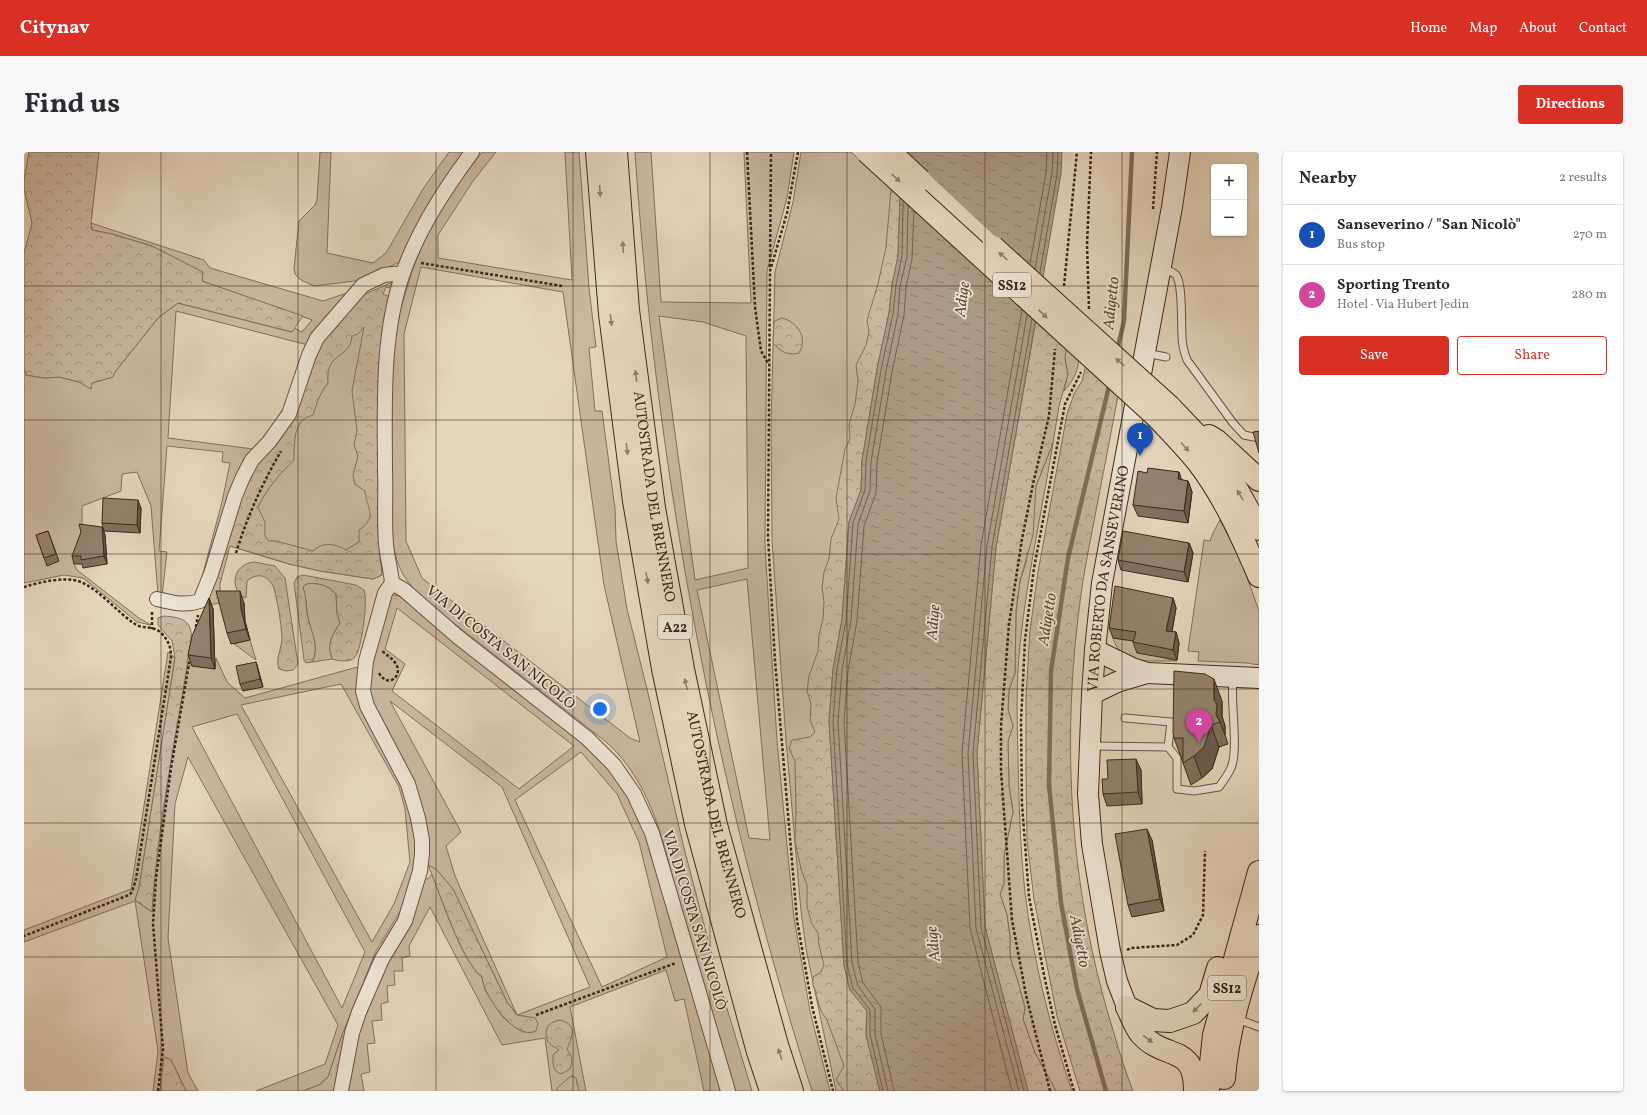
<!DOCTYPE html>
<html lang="en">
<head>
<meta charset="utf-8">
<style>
	:root { --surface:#fff; --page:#f7f7f7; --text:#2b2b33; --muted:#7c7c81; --line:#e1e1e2; --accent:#d93025 }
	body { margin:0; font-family:Vollkorn,serif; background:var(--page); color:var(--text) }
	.controls { position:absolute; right:12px; top:12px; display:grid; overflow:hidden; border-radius:4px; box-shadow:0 1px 3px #0004 }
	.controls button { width:36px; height:36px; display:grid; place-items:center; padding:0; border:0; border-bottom:1px solid var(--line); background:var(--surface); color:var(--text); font:20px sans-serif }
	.you { position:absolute; left:576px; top:557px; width:14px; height:14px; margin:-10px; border:3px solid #fff; border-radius:50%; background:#1a73e8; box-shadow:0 0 0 6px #1a73e833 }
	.badge { display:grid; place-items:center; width:26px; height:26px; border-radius:50%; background:var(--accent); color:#fff; font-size:13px; font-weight:700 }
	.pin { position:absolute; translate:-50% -33px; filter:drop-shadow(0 1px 2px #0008) }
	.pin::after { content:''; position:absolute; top:21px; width:14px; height:12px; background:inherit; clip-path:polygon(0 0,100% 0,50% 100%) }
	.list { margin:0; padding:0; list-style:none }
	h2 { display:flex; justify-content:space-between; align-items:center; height:52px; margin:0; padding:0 16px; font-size:17px }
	h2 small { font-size:13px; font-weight:400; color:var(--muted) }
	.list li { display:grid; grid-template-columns:26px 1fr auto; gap:12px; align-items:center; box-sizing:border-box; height:60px; padding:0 16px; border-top:1px solid var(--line) }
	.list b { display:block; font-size:15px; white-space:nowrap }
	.list p { margin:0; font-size:13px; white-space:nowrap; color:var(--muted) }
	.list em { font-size:13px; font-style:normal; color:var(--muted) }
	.actions { display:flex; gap:8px; padding:12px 16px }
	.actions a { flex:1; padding:9px 0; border:1px solid var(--accent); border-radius:4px; text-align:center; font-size:14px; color:var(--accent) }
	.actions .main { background:var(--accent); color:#fff }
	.map { position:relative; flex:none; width:1235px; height:939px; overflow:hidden; border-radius:4px }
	header { display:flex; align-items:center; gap:24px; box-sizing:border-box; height:56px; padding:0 20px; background:var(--accent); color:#fff }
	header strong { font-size:19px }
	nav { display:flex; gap:22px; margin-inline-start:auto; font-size:14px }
	.intro { display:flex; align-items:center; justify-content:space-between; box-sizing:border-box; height:96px; padding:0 24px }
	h1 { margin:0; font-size:28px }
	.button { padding:10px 18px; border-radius:4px; background:var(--accent); color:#fff; font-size:14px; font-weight:700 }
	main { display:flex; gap:24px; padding:0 24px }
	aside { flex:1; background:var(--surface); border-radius:4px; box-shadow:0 1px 3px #0004 }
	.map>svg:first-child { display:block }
	.green { fill:#c8b8a1; stroke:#82705d; fill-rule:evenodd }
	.forest { fill:url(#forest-crowns); stroke:#82705d; fill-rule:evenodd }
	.water { fill:url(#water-ripples); stroke:#7f6d5a }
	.pier { fill:#e4d6bd }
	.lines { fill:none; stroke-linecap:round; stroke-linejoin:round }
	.shore { stroke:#74624f; stroke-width:1 }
	.stream { stroke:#7f6d5a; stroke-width:4.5 }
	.lane-casing { stroke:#675442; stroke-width:9 }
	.street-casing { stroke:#675442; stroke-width:16 }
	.secondary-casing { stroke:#3d2819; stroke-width:22 }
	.highway-casing { stroke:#3d2819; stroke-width:24 }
	.path { stroke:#3d2819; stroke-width:2.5; stroke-dasharray:3 2; stroke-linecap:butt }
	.lane { stroke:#ede4d4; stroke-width:7 }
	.street { stroke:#ede4d4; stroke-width:14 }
	.secondary { stroke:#ede4d4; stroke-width:20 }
	.highway { stroke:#e4d6bd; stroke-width:22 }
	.highway-bridge-casing { stroke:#3d2819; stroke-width:24; stroke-linecap:butt }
	.highway-bridge { stroke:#e4d6bd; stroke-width:22 }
	.wall { fill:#7f705f; stroke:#3d2819 }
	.shaded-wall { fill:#685b4d; stroke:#3d2819 }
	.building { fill:#94826e; stroke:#3d2819 }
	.oneway { fill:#907f6b }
	.grid { fill:none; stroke:#3d2819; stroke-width:1; stroke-opacity:0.55 }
	.labels { text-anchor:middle; stroke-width:3.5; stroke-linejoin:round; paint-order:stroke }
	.shield { fill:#ede4d4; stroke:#726051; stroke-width:1 }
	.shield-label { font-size:14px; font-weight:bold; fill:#3d2819 }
	.street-label { font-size:15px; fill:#3d2819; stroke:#ede4d4 }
	.water-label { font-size:16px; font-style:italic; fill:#5e4a39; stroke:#ede4d4 }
</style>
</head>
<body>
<header>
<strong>Citynav</strong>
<nav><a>Home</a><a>Map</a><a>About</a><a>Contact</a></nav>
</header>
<div class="intro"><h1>Find us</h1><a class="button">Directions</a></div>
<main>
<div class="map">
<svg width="1235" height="939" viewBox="0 0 1235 939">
	<defs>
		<pattern id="forest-crowns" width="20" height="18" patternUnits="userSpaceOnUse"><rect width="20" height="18" fill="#c8b8a1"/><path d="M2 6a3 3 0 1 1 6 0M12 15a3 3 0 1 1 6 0" fill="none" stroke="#a49682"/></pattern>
		<pattern id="water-ripples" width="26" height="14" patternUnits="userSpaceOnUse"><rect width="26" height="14" fill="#ab9b85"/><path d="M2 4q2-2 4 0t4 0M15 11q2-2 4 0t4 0" fill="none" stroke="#8c7e6c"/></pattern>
	</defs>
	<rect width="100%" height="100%" fill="#e4d6bd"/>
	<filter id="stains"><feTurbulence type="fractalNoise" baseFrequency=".005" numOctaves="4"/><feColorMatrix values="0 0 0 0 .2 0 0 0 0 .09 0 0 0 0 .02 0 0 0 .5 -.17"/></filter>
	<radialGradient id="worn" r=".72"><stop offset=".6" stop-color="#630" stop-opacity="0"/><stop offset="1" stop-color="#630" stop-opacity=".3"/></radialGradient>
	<g class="green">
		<path d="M296 0H307L303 101 349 111 362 101 399 37 425 0H443L377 109 339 128 290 134 277 128 271 122 270 116 275 69 291 53 293 48Z"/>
		<path d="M458 0H472L449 29 414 83V106L548 128 541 0H555L565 136 572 195 565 196 571 259H578L591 357 592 389 603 457 624 541 659 692 695 830 728 939H710C693 883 676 827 660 770 643 708 633 634 581 589L400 448C376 424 371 411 367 377L368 204 376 159 388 119 404 79 417 54ZM397 115 539 140 580 433 616 590 606 586 398 426 382 389 380 182Z"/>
		<path d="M611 0H627L637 150 727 151 720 0H770L763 46 743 119 741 394 753 589 770 766 786 859 806 939H788C691 635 632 318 611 0ZM635 164 679 170 722 184 724 416 671 428ZM723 427 746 688H745L725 686 673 438Z"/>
		<path d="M777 0H827L876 45 842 883 856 939H812L782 797 777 759 762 588 748 388 747 272 751 120 769 50Z"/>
		<path d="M67 71 180 108 186 116 299 149 329 139 284 193 152 159 144 286 229 297 173 444 198 350 206 311 198 310 199 300 143 294 135 399 143 400 138 444 134 443 127 354 113 320 98 322 97 339 58 354V380L50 412 53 418 115 466 127 473 113 470 59 426 40 423 0 431V215L2 223 21 226 35 225 55 230 68 231 88 225 91 220 134 166 154 151 267 180 270 176 278 180 288 168 178 129 128 94 88 82 68 78Z"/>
		<path d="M339 143 355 274 354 381 358 423 349 427 296 419 265 412 206 394Z"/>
		<path d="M1042 195 1055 206C1054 220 1049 229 1040 239L1044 222 1041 208Z"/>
		<path d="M1029 291C1018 359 1003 425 996 493 992 530 993 568 994 605 995 650 996 695 1001 740 1009 807 1026 876 1048 939H1032L1011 901 999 867 1001 856 994 830 986 805V784L983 763 976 742 980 732V703L989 660 985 634 984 589 989 574 984 558 985 538 991 521 992 459 996 429 1002 411 1012 334Z"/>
		<path d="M1196 368 1218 411 1235 459V513L1223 511 1174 509 1175 500 1164 499 1180 388 1186 389 1189 381Z"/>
		<path d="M288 431 303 434 312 442 313 461 316 471C307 485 303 491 308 507L288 510C297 494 285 477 283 460 282 452 282 444 279 435L282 432Z"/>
		<path d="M365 442 375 444 547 578 586 615 619 671 699 939H680L660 847 651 849 642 818 546 855 562 939H528L521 886 478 893 406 755 385 794 386 804 378 806 379 819H370L371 833 363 834 364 850 357 852 358 868 348 869 351 891 343 892 346 920 337 922 340 939H321L335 876 400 726 404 727 408 722C417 746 439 812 458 825L461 838 477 863 483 869 499 880 511 866 493 863 483 850 429 738 412 717 404 713V690L348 556 343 529ZM373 456 550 594 495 637 368 539 381 512 361 497ZM366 549 478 635 566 835 493 863 431 724 422 694 437 680ZM557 600 593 642 615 690 643 805 578 835 491 648Z"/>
		<path d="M1104 480 1146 487V489L1143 488 1140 506 1153 509C1130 508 1097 515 1089 486L1102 488Z"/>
		<path d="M226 488 232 508 210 492Z"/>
		<path d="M144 500 151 506 115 736 111 748 128 760 130 726 146 615 163 513 191 517 192 506 203 530 221 546 337 514 335 528 381 637 394 692 383 748 352 799 318 883 304 925 295 933 279 939H232L301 912 314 873 164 605 151 652 144 786 164 921 174 939H162L147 908 141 905 136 939H129L134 899 111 749 0 790V778L107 737ZM317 532 375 635 381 657 386 710 370 752 348 790 217 553ZM213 562 341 800 318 856 168 575Z"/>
	</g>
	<g class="forest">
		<path d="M5 0H75L67 71 68 78 88 82 128 94 179 120 178 129 279 164 268 180 154 151 134 166 91 220 89 225 68 231 67 237 55 230 35 225 21 226 2 223 0 215V101L8 71 0 37V27Z"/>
		<path d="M867 37 876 45 874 104 868 133 865 161 853 217 838 309 837 338 825 370 818 467 809 517 805 569 820 813 826 838 843 859 842 883 856 939H820L812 928 820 914 803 868 797 859 792 843V839L789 834V825L797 820 800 813 795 793 794 781 788 772 783 755V733L777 717 771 689 772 660 771 609 765 597 768 588 786 585 791 580 786 568 787 552 783 539 785 524 794 499 795 483 799 467 800 450 798 435 800 420 805 407 807 387 815 367 812 346 821 297 826 287 825 272 831 252 834 229 832 213 842 193 845 180 843 168 854 132 862 95Z"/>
		<path d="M369 130 371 134 366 136 362 135 359 142 366 145 355 274 354 381 358 423 349 427 296 419 265 412 206 394 196 432V451L184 453V446L224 324 297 190 321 159 339 143ZM340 175 328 239 333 278 330 293 334 304 329 323 331 332 341 339C343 358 354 364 335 378V390L322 398C310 391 299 390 289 399L252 389H245L241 384V370L234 355C243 336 255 323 270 308 270 296 269 276 280 267 282 265 287 264 289 263 293 250 296 241 304 231 301 199 326 208 328 184L334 182Z"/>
		<path d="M758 166C774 170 784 186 775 201 763 204 757 200 749 191L750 170 753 168Z"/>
		<path d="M1012 168 1042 195 1041 208 1044 222 1035 254 1029 291 1012 334 1009 383 996 429 992 459 991 521 985 538 984 558 989 574 984 589 985 634 989 660 980 703V732L976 742 983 763 986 785V805L994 830 1001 856 999 867 1011 901 1032 939H1004L961 775 953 601 972 395Z"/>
		<path d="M1062 213 1094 244C1086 286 1078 328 1070 369 1065 396 1059 423 1056 450 1037 593 1046 740 1089 878 1095 899 1101 919 1109 939H1056L1033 864 1010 747 1003 689 1002 619V545L1006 478 1014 420 1043 262 1050 242 1058 229Z"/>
		<path d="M230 410 251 414 261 426 274 512 269 518 262 519 255 517C251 506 258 497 258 486 257 469 254 452 250 436 244 423 234 420 223 429L222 446 217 444C205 430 212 412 230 410Z"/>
		<path d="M279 423 332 433 340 438C344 448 338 497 331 505 326 511 314 509 308 507 303 490 307 486 316 471L313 461 312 442C303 433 295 430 282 432L279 435C282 444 282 452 283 461 285 477 297 494 288 510L282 511 280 508 270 431 273 425Z"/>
		<path d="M140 464C149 465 162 465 166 476 169 483 166 493 165 500 160 538 152 576 146 615 138 663 131 711 128 760L111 748 115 736 151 506 148 489 134 473V466Z"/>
		<path d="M404 713 412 717 429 737 483 850 493 863 511 866 514 871 512 879C491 890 459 842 458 825 438 811 415 738 404 713Z"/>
		<path d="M536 868C553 872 549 884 543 897 548 905 549 908 546 917L537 922C528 919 529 911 529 903L535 898C532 896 528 894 526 892 523 890 523 886 522 883 522 873 527 870 536 868Z"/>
		<path d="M318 883 321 887 314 939H279L295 933 304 925Z"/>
		<path d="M140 905 147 908 162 939H136Z"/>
		<path d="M547 924 552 926 555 939H533V936Z"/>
	</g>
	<path class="water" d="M879 0H1038L1037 22 972 395 953 601 961 775 1004 939H856L842 883 843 859 826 838 820 813 805 569 809 517 818 467 825 370 837 338 838 309 853 217 865 161 868 133 874 104 876 45Z"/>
	<path class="pier" d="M877 0H881L996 108 963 124 874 43Z"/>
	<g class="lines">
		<g class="shore">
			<path d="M1006 112 1022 21 1023 0"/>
			<path d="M1011 117 1028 21 1029 0"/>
			<path d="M1016 121 1033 22 1034 0"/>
			<path d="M859 939 846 882V858L829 836 823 812 809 569 813 517 822 468 829 371 841 338 842 309 857 218 869 162 872 133 878 104 879 50"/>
			<path d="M864 939 851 882V857L834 834 828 811 814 569 818 518 827 468 834 372 846 339 847 310 862 219 874 162 876 134 883 105 884 54"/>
			<path d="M870 939 857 881V855L839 831 834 810 820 569 824 519 833 469 840 374 852 341 853 311 868 220 880 163 882 135 888 107 890 59"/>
			<path d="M988 939 946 776 938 601 957 393 998 158"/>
			<path d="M995 939 952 776 944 601 963 394 1003 163"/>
			<path d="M1000 939 957 775 949 601 968 395 1008 167"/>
		</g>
		<g class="stream">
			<path d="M1093 199 1100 169 1108 0"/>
			<path d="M1082 939 1053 837 1037 751 1025 633 1027 519 1044 406 1086 230"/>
		</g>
		<defs>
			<g id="lane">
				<path d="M1138 117C1143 118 1148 119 1152 123 1159 132 1157 171 1158 184 1158 193 1160 200 1163 208L1209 271 1220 283 1235 286"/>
				<path d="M1122 201 1142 205"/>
				<path d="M1068 594 1144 595 1147 570 1101 566"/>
				<path d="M1144 595 1153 606V637L1170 639 1195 635C1199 629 1204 623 1207 616 1215 596 1206 551 1209 526"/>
				<path d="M1216 868 1235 875"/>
			</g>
			<g id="street">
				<path d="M448 0C421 37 395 76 379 121 357 184 361 254 361 319 362 343 360 368 362 392 363 405 367 418 368 431L380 438 434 485 563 586 590 613 610 642 628 681 704 939"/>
				<path d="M133 447C149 451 161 454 176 449L187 422 211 344 219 325 228 308 245 290 265 262 285 203 293 186 339 133 360 123 379 121"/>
				<path d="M317 939 328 881 335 860 358 807 381 769 396 719 398 702V688L394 666 384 632 343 554 339 539 342 509 361 441 368 431"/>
			</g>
			<g id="secondary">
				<path d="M1071 498 1108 516 1123 521 1235 526"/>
				<path d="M1068 542 1093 530 1123 521"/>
				<path id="s1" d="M1103 855 1093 829 1086 799 1068 692 1064 642 1068 542 1071 498 1078 431 1148 55 1156 0"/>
			</g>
			<g id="highway">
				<path d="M573 0 586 162 610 349 639 517 672 672 734 900 747 939"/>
				<path id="s2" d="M592 0 604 158 630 356 659 517 692 673 753 893 768 939"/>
				<path d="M1146 255 1186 297 1211 334 1235 377"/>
				<path d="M1134 266C1147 280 1161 294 1173 309 1200 344 1218 384 1235 424"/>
				<path d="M1185 284 1193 289 1235 328"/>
				<path d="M1103 855 1129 868 1146 869 1169 861 1186 843 1194 816"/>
				<path d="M1103 855C1107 863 1111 875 1117 882 1141 909 1171 891 1171 939"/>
				<path d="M1200 926C1204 877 1219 829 1235 784"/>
				<path d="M1184 939 1190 883 1235 720"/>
			</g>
		</defs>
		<use href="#lane" class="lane-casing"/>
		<use href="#street" class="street-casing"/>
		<use href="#secondary" class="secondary-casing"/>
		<use href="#highway" class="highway-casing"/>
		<g class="path">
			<path d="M723 0 731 155 737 199 744 211"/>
			<path d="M774 0 763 61 746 119 744 384 751 509 773 768 788 854 809 939"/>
			<path d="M1129 57 1133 0"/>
			<path d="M397 111 538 134"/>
			<path d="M746 115 747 0"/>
			<path d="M1040 134 1053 0"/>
			<path d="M1065 157 1063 93 1067 0"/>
			<path d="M212 401C223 365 238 332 257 299"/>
			<path d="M0 435C16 430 41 424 57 430 77 439 93 460 111 472 118 477 130 474 136 480 144 487 147 495 147 505L112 727 108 740 105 743 0 784"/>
			<path d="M128 460V477"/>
			<path d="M171 480 174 463"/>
			<path d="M355 521C364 537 379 524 372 512 369 507 363 503 358 499"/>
			<path d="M1103 798 1107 796 1153 793 1169 783 1179 763 1181 699"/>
			<path d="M512 863 652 811"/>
			<path d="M134 939 139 897 129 772 132 726 147 616 166 506"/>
			<path d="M1026 939 1002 843 988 768 977 619V574L985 472 998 387 1009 332 1025 264 1031 197"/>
			<path d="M1050 939 1031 873 1020 823 1005 745 998 652 997 569 1001 488 1010 416 1041 252 1057 220"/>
		</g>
		<use href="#lane" class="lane"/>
		<use href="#street" class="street"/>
		<use href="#secondary" class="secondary"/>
		<use href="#highway" class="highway"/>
		<defs>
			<g id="highway-bridge">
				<path d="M843 0 1134 266"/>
				<path d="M866 0 896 28"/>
				<path d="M969 95 1146 255"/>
			</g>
		</defs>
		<use href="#highway-bridge" class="highway-bridge-casing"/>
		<use href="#highway-bridge" class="highway-bridge"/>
	</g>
	<g class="wall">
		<path d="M1155 320 1157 328 1164 329 1168 340 1164 371 1114 364 1109 353 1123 321Z"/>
		<path d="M117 356 116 381 80 379 78 371Z"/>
		<path d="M78 375 81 383 83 412 59 416 58 412H50L48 404Z"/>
		<path d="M24 379 35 409 23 414 12 383Z"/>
		<path d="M1165 391 1169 401 1164 430 1097 418 1094 408Z"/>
		<path d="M185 446 189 457 191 517 168 514 164 503Z"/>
		<path d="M1149 446 1152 456 1148 480H1152L1155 491 1153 508 1113 501 1109 490V489L1089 486 1085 476Z"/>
		<path d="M220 451 221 469 226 488 207 492 203 481Z"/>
		<path d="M232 510 234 517 239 535 219 539 216 532Z"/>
		<path d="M1198 549V564L1201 574V583L1204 592 1195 595 1188 617 1178 626 1167 633 1159 611V608H1158L1150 586Z"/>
		<path d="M1117 618 1118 652 1083 654 1079 642 1084 627Z"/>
		<path d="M1128 688 1140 759 1108 765 1104 753Z"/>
	</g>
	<g class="shaded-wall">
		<path d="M1155 320 1159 332 1154 327Z"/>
		<path d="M1164 329 1168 340 1164 371 1160 359Z"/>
		<path d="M114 348 117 356 116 381 113 373Z"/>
		<path d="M78 375 81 383 83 412 80 404Z"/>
		<path d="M1165 391 1169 401 1164 430 1160 420Z"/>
		<path d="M216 439 220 451 221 469 226 488 222 477 217 457Z"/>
		<path d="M185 446 189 457 191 517 187 506Z"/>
		<path d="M1149 446 1152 456 1146 489 1142 479Z"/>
		<path d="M1152 480 1155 491 1153 508 1149 498Z"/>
		<path d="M232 510 234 517 239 535 236 527Z"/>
		<path d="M1190 527 1198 549V564L1201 574V583L1196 570 1192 563 1190 548Z"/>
		<path d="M1187 573 1195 595 1188 617 1178 626 1170 604Z"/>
		<path d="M1112 607 1117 618 1118 652 1114 640Z"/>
		<path d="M1123 677 1128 688 1140 759 1136 747Z"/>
	</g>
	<g class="building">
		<path d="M1235 279V301L1229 280Z"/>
		<path d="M1124 316 1155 320 1154 327 1164 329 1160 359 1109 353 1114 319 1123 321Z"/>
		<path d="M79 346 114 348 113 373 78 371Z"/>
		<path d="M55 372 78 375 80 404 57 408V404H48L57 380Z"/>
		<path d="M24 379 32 402 20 406 12 383Z"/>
		<path d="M1099 379 1165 391 1160 420 1094 408Z"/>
		<path d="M1091 434 1149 446 1142 479 1152 480 1149 498 1109 490 1112 480 1085 476Z"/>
		<path d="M192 439H216L217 457 222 477 203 481Z"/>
		<path d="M185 446 187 506 164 503 168 484Z"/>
		<path d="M232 510 236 527 216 532 212 514Z"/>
		<path d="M1150 519 1181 522 1190 527V548L1193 553 1192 563 1196 570 1187 573 1180 595 1170 604 1159 611V586H1150L1149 581Z"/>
		<path d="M1112 607 1114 640 1079 642 1078 627H1084L1083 608Z"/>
		<path d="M1123 677 1136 747 1104 753 1091 682Z"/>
	</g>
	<defs><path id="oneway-solid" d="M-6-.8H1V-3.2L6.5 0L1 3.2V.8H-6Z"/></defs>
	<g class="oneway">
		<use href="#oneway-solid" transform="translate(872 26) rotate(43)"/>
		<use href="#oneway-solid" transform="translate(576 39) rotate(86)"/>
		<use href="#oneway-solid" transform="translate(599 95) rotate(-94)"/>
		<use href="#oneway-solid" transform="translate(979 104) rotate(-138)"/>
		<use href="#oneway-solid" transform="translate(1019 162) rotate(43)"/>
		<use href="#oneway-solid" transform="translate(587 168) rotate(83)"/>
		<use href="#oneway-solid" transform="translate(1096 210) rotate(-138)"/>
		<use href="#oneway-solid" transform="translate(612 224) rotate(-97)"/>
		<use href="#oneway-solid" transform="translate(1161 295) rotate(48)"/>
		<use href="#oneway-solid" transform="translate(603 297) rotate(83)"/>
		<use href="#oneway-solid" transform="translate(1216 343) rotate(-120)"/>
		<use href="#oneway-solid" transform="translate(623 426) rotate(80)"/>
		<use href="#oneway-solid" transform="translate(662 532) rotate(-102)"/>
		<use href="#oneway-solid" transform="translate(1173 856) rotate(135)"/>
		<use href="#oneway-solid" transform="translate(1124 887) rotate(38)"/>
		<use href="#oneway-solid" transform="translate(756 902) rotate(-108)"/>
	</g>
	<path class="grid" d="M137 0V939M274 0V939M412 0V939M549 0V939M686 0V939M823 0V939M961 0V939M1098 0V939M0 134H1235M0 268H1235M0 402H1235M0 537H1235M0 671H1235M0 805H1235"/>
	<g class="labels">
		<g class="shield">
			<rect x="969" y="121" width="38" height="24" rx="3"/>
			<rect x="634" y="463" width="34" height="24" rx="3"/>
			<rect x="1184" y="824" width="38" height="24" rx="3"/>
		</g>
		<g class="shield-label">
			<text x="988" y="138">SS12</text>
			<text x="651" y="480">A22</text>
			<text x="1203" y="841">SS12</text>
		</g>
		<g class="street-label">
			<text dy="5" stroke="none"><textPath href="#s2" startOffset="347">AUTOSTRADA DEL BRENNERO</textPath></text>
			<text dy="5" stroke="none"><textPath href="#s1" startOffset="434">VIA ROBERTO DA SANSEVERINO</textPath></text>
			<text transform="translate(477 495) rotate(39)" y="5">VIA DI COSTA SAN NICOLÒ</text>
			<text dy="5" stroke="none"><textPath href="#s2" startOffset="671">AUTOSTRADA DEL BRENNERO</textPath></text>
			<text transform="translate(671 768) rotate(73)" y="5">VIA DI COSTA SAN NICOLÒ</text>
		</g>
		<g class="water-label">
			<text transform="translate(937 147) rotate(-83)" y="6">Adige</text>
			<text transform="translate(1086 151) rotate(-84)" y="6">Adigetto</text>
			<text transform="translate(1022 467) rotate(-81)" y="6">Adigetto</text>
			<text transform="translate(908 470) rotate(-85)" y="6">Adige</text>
			<text transform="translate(1057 789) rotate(79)" y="6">Adigetto</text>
			<text transform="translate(908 792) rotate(-96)" y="6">Adige</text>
		</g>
	</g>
	<rect width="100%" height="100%" filter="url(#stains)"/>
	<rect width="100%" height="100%" fill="url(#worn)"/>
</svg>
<div class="controls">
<button>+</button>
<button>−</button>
</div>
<div class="you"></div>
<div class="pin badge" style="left:1116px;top:304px;background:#1a4fb4">1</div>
<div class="pin badge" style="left:1175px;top:590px;background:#d1479c">2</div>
</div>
<aside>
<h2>Nearby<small>2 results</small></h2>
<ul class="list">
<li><span class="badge" style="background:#1a4fb4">1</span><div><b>Sanseverino / &quot;San Nicolò&quot;</b><p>Bus stop</p></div><em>270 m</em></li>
<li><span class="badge" style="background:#d1479c">2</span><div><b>Sporting Trento</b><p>Hotel · Via Hubert Jedin</p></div><em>280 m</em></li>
</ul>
<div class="actions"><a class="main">Save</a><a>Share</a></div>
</aside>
</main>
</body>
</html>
